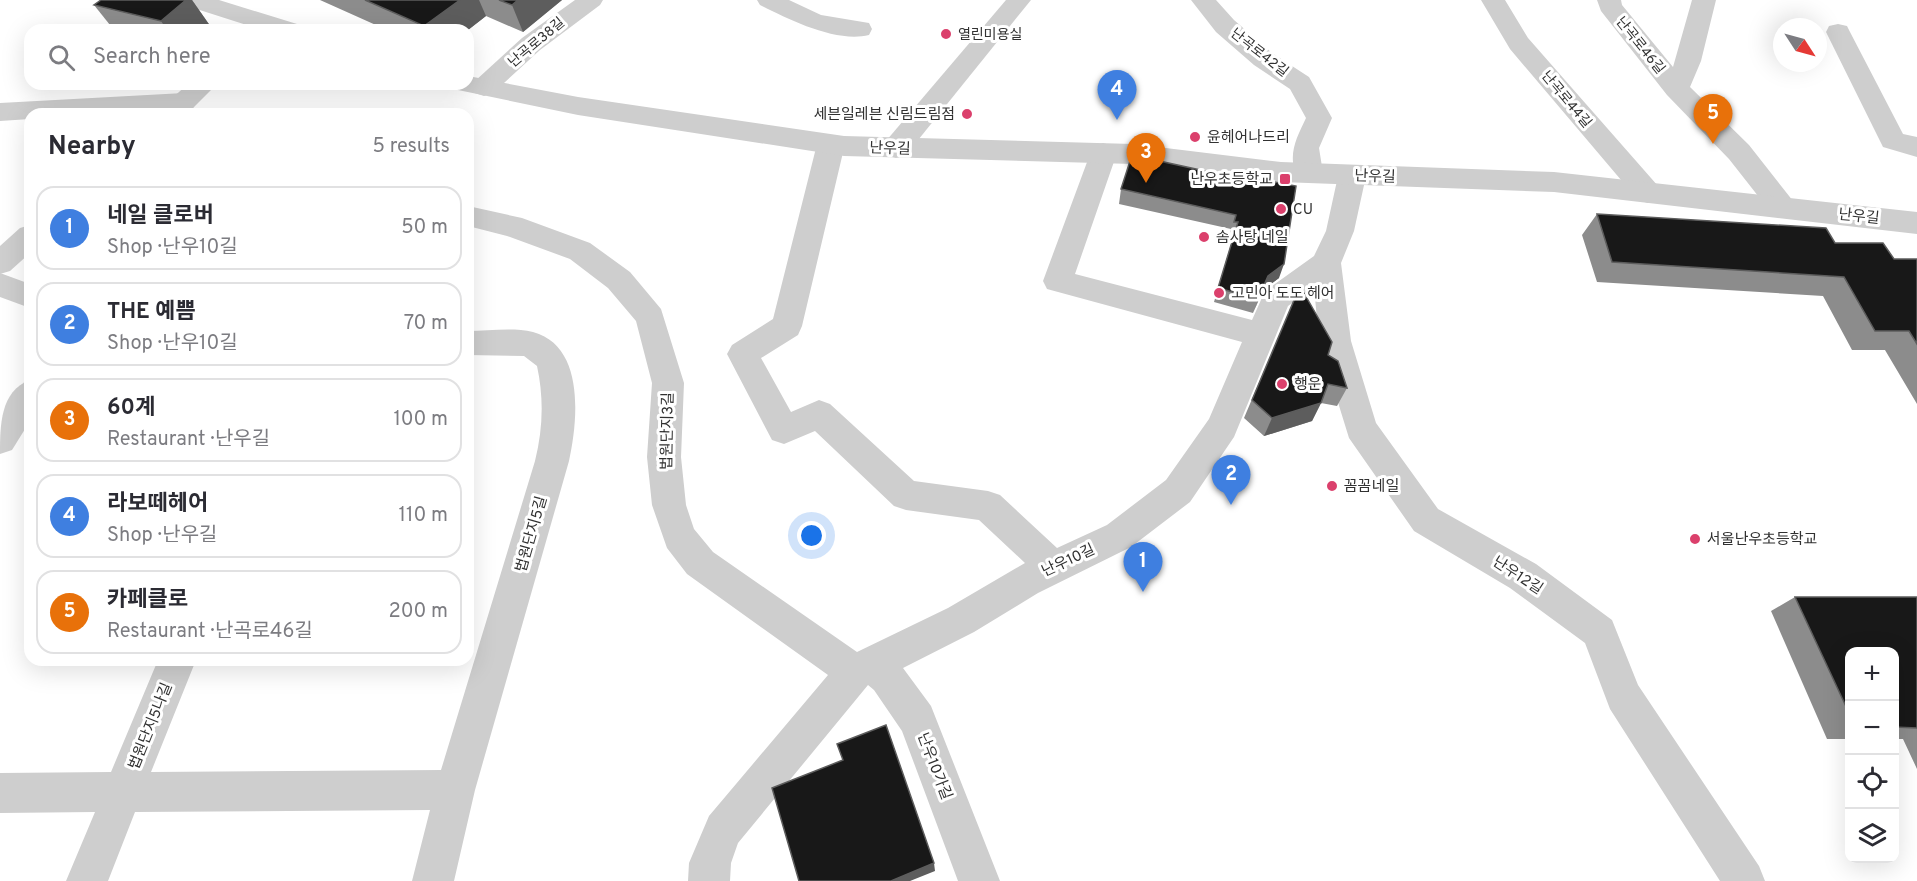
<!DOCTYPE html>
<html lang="en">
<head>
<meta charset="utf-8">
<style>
	:root { --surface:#fff; --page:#f2f2f3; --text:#2b2b33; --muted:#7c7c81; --line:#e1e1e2; --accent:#7c3aed }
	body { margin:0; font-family:Overpass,"Noto Sans KR",sans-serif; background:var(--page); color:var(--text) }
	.controls { position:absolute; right:18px; bottom:18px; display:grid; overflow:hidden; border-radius:12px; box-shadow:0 6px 24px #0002 }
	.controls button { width:54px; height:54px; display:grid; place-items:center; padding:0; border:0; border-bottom:2px solid var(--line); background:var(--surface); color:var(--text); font:30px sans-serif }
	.compass { position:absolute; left:1773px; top:18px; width:54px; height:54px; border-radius:50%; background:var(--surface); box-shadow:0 6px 24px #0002; rotate:126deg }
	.you { position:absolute; left:812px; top:536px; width:21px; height:21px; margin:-15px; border:4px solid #fff; border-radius:50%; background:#1a73e8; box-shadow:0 0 0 9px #1a73e833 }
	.badge { display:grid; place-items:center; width:39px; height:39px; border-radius:50%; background:var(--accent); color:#fff; font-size:20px; font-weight:700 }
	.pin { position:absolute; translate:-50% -50px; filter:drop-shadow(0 2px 3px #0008) }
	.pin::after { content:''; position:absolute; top:32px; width:21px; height:18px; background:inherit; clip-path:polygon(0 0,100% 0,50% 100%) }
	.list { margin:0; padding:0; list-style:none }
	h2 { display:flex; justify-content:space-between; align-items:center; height:78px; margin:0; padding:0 24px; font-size:26px }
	h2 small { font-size:20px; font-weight:400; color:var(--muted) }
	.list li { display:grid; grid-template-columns:39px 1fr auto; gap:18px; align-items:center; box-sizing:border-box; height:84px; margin:0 12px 12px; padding:0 12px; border:2px solid var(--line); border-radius:18px }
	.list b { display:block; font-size:22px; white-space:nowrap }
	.list p { margin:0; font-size:20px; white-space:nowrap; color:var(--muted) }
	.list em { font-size:20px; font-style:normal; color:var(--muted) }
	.icon { flex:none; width:33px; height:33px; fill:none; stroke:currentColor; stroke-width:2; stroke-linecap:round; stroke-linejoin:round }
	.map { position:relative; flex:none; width:1917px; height:881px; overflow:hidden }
	.search { position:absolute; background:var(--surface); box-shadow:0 6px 24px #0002; left:24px; top:24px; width:450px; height:66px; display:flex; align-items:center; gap:15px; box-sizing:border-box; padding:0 21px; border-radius:18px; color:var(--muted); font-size:22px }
	.panel { position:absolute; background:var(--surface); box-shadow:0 6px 24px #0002; left:24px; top:108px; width:450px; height:558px; border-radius:18px }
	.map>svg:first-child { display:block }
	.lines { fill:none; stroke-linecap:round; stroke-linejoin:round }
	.minor { fill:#cecece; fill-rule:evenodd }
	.tertiary { fill:#cecece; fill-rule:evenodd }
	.wall { fill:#8c8c8c }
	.shaded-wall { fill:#5d5d5d }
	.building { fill:#181818; stroke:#5d5d5d; stroke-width:1.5 }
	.poi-dot { fill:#db406c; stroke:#fff; stroke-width:2 }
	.labels { text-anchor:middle; stroke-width:6; stroke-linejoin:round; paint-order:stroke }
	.far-poi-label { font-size:14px; fill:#313131; stroke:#fff; text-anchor:start }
	.far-street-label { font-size:14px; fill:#313131; stroke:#fff }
	.poi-label { font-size:15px; fill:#313131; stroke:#fff; text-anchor:start }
	.street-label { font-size:15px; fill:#313131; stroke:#fff }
</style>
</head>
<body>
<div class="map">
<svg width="1917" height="881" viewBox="0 0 1917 881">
	<rect width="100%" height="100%" fill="#fff"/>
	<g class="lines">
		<g class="minor">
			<path d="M575 0H603L600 5 540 50 493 93 484 96 475 93 471 87 475 81 522 38Z"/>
			<path d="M757 0H789L821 15 869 23 872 29 869 35C836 43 790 20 760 5Z"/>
			<path d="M1006 0H1031L906 155 896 158 886 155 882 148 886 141Z"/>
			<path d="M1191 0H1216L1234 20 1272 53 1309 77 1332 118 1319 148 1323 173 1319 180 1309 183 1299 180C1286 157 1296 139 1306 118L1290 89 1254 65 1216 32Z"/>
			<path d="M1481 0H1505L1528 38 1658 186 1662 193 1658 200 1648 203 1638 200 1510 49Z"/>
			<path d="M1597 0H1621L1622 5 1673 67 1692 0H1716L1701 61 1690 87 1749 145 1793 201 1797 208 1793 215 1783 218 1773 215 1729 159 1667 95 1601 11Z"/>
			<path d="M1838 24 1847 26 1850 32 1903 134 1917 137V157L1883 147 1826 32 1829 26Z"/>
			<path d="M184 93 193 96 197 102 193 108 128 114H30V119L0 121V103Z"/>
			<path d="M831 135 841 137 845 144 802 326 798 335 761 358 791 412 819 400 830 404 914 481 988 491 1000 495 1057 548 1107 525 1166 480 1209 419 1242 342 1047 289 1043 281 1093 146 1103 143 1113 146 1117 153 1075 274 1252 320 1265 291 1314 256 1326 231 1338 176 1342 169 1352 166 1362 169 1366 176 1354 231 1341 263 1351 341 1376 423 1438 509 1536 564 1612 620 1638 685 1759 866 1765 881H1720L1610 709 1585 643 1510 588 1414 531 1349 438 1319 341 1314 287 1288 306 1234 437 1190 502 1131 547 1038 593 974 632 903 668 931 706 1000 881H958L902 731 874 690 868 685 738 843 731 863 730 881H688L689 863 709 816 828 675 687 574 667 548 652 505 647 457 652 383 636 321 608 288 570 259 507 236 468 226V206L522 218 590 243 630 272 661 309 684 383 681 457 686 505 694 529 713 552 857 652 948 608 1025 563 979 520 906 510 894 506 815 431 784 444 772 440 727 354 732 345 773 319 817 144 821 137Z"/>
			<path d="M0 273 30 284V308L0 297Z"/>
			<path d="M468 331C488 331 513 327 533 332 585 346 578 420 569 461L475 790 454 881H412L430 810 135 812 108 881H66L95 812 0 813V773L111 772 158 660H196L151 772 441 770 535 461C543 429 544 398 537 366L524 356 468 355Z"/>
			<path d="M30 380V421L12 450 0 454C0 426 0 391 30 380Z"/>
		</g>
		<g class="tertiary">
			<path d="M181 0H219L297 24 300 30H262L184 5Z"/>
			<path d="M468 76 578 97 844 136 1133 144 1281 162 1554 172 1917 212V234L1554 192 1281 182 1133 164 844 156 578 115 458 90 454 84H468Z"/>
			<path d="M188 84H217L187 114H157L161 108Z"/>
			<path d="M30 225V253L10 271 0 274V246L20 228Z"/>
		</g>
	</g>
	<g class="wall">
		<path d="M101 0H192L213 30H114L94 5Z"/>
		<path d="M320 0H562L523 32 486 16 468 30H387Z"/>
		<path d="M1228 176 1279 278 1263 290 1253 313 1214 302 1233 237 1230 236 1231 229 1119 204 1121 189Z"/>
		<path d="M1597 214 1835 243 1894 259H1917V404L1885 350H1852L1823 296 1597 282 1582 235Z"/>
		<path d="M1300 286 1328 355 1347 388 1337 406 1321 403 1312 421 1264 436 1244 418Z"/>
		<path d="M1795 597H1917V769L1903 739H1894V651H1850V739H1827L1771 611Z"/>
	</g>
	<g class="shaded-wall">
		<path d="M186 0H192L213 30H167L161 21Z"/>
		<path d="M460 0H479L486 16 468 30H426L424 26Z"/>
		<path d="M518 0H562L523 32 512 5Z"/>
		<path d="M1284 264 1279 278 1263 290 1253 313 1268 276Z"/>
		<path d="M1321 403 1312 421 1264 436 1272 418Z"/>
		<path d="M934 863 935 871 910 881H891Z"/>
	</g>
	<g class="building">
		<path d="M101 0H186L161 21 94 5Z"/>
		<path d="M365 0H460L424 26Z"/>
		<path d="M499 0H518L512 5Z"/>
		<path d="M1132 155 1228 176 1229 173 1296 186 1284 264 1268 276 1258 299 1218 288 1238 222H1234L1236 215 1121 189Z"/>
		<path d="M1597 214 1826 228 1835 243H1883L1894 259H1917V344L1909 331H1875L1844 277 1612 262Z"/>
		<path d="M1300 286 1332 342 1328 355 1338 361 1347 388 1328 384 1321 403 1272 418 1252 400Z"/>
		<path d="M1795 597H1917V728L1894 727V651H1850V715Z"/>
		<path d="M886 725 934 863 891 881H799L772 788 843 760 837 744Z"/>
	</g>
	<g class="poi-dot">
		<circle cx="946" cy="34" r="6"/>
		<circle cx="967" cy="114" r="6"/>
		<circle cx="1195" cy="137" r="6"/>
		<rect x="1279" y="173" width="12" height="12" rx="3"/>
		<circle cx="1281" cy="209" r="6"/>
		<circle cx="1204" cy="237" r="6"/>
		<circle cx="1219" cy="293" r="6"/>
		<circle cx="1282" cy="384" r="6"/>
		<circle cx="1332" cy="486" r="6"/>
		<circle cx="1695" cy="539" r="6"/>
	</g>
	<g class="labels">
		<g class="far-poi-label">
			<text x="958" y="39">열린미용실</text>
		</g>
		<g class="far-street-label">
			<text transform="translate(536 42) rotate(-40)" y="5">난곡로38길</text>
			<text transform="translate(1641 45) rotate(51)" y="5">난곡로46길</text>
			<text transform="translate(1260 52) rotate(38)" y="5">난곡로42길</text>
			<text transform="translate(1567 99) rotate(50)" y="5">난곡로44길</text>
		</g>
		<g class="poi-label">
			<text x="955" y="119" text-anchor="end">세븐일레븐 신림드림점</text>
			<text x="1207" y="142">윤헤어나드리</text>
			<text x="1273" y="184" text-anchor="end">난우초등학교</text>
			<text x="1293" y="214">CU</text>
			<text x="1216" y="242">솜사탕 네일</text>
			<text x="1231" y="298">고민아 도도 헤어</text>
			<text x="1294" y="389">행운</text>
			<text x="1344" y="491">꼼꼼네일</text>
			<text x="1707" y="544">서울난우초등학교</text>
		</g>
		<g class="street-label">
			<text transform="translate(890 148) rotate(2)" y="5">난우길</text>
			<text transform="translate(1375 176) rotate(2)" y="5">난우길</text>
			<text transform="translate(1859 216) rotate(6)" y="5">난우길</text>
			<text transform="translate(667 431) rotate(-89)" y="5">법원단지3길</text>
			<text transform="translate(531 534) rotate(-74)" y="5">법원단지5길</text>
			<text transform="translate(1068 560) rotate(-25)" y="5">난우10길</text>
			<text transform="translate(1518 575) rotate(33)" y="5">난우12길</text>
			<text transform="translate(150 726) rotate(-68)" y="5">법원단지5나길</text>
			<text transform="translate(935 766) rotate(69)" y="5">난우10가길</text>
		</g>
	</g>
</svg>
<div class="controls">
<button>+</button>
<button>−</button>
<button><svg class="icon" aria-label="locate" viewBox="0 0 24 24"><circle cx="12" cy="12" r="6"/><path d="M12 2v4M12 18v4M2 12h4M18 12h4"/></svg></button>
<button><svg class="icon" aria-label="layers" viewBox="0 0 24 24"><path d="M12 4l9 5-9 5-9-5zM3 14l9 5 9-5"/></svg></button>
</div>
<svg class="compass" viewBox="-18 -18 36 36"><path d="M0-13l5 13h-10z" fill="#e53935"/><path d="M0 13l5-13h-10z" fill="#7c7c81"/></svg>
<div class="you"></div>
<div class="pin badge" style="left:1143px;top:592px;background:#3f7fe0">1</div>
<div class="pin badge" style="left:1231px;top:505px;background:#3f7fe0">2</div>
<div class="pin badge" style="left:1146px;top:183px;background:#e8710a">3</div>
<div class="pin badge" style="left:1117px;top:120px;background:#3f7fe0">4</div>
<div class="pin badge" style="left:1713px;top:144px;background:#e8710a">5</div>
<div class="search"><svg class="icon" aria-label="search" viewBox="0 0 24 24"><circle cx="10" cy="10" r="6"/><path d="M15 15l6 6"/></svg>Search here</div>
<section class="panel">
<h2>Nearby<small>5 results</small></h2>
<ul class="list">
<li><span class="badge" style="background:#3f7fe0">1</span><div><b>네일 클로버</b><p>Shop · 난우10길</p></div><em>50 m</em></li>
<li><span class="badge" style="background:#3f7fe0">2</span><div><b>THE 예쁨</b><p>Shop · 난우10길</p></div><em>70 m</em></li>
<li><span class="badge" style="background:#e8710a">3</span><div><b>60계</b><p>Restaurant · 난우길</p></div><em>100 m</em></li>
<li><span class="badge" style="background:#3f7fe0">4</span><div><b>라보떼헤어</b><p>Shop · 난우길</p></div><em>110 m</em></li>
<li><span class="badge" style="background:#e8710a">5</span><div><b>카페클로</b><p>Restaurant · 난곡로46길</p></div><em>200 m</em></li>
</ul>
</section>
</div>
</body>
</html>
